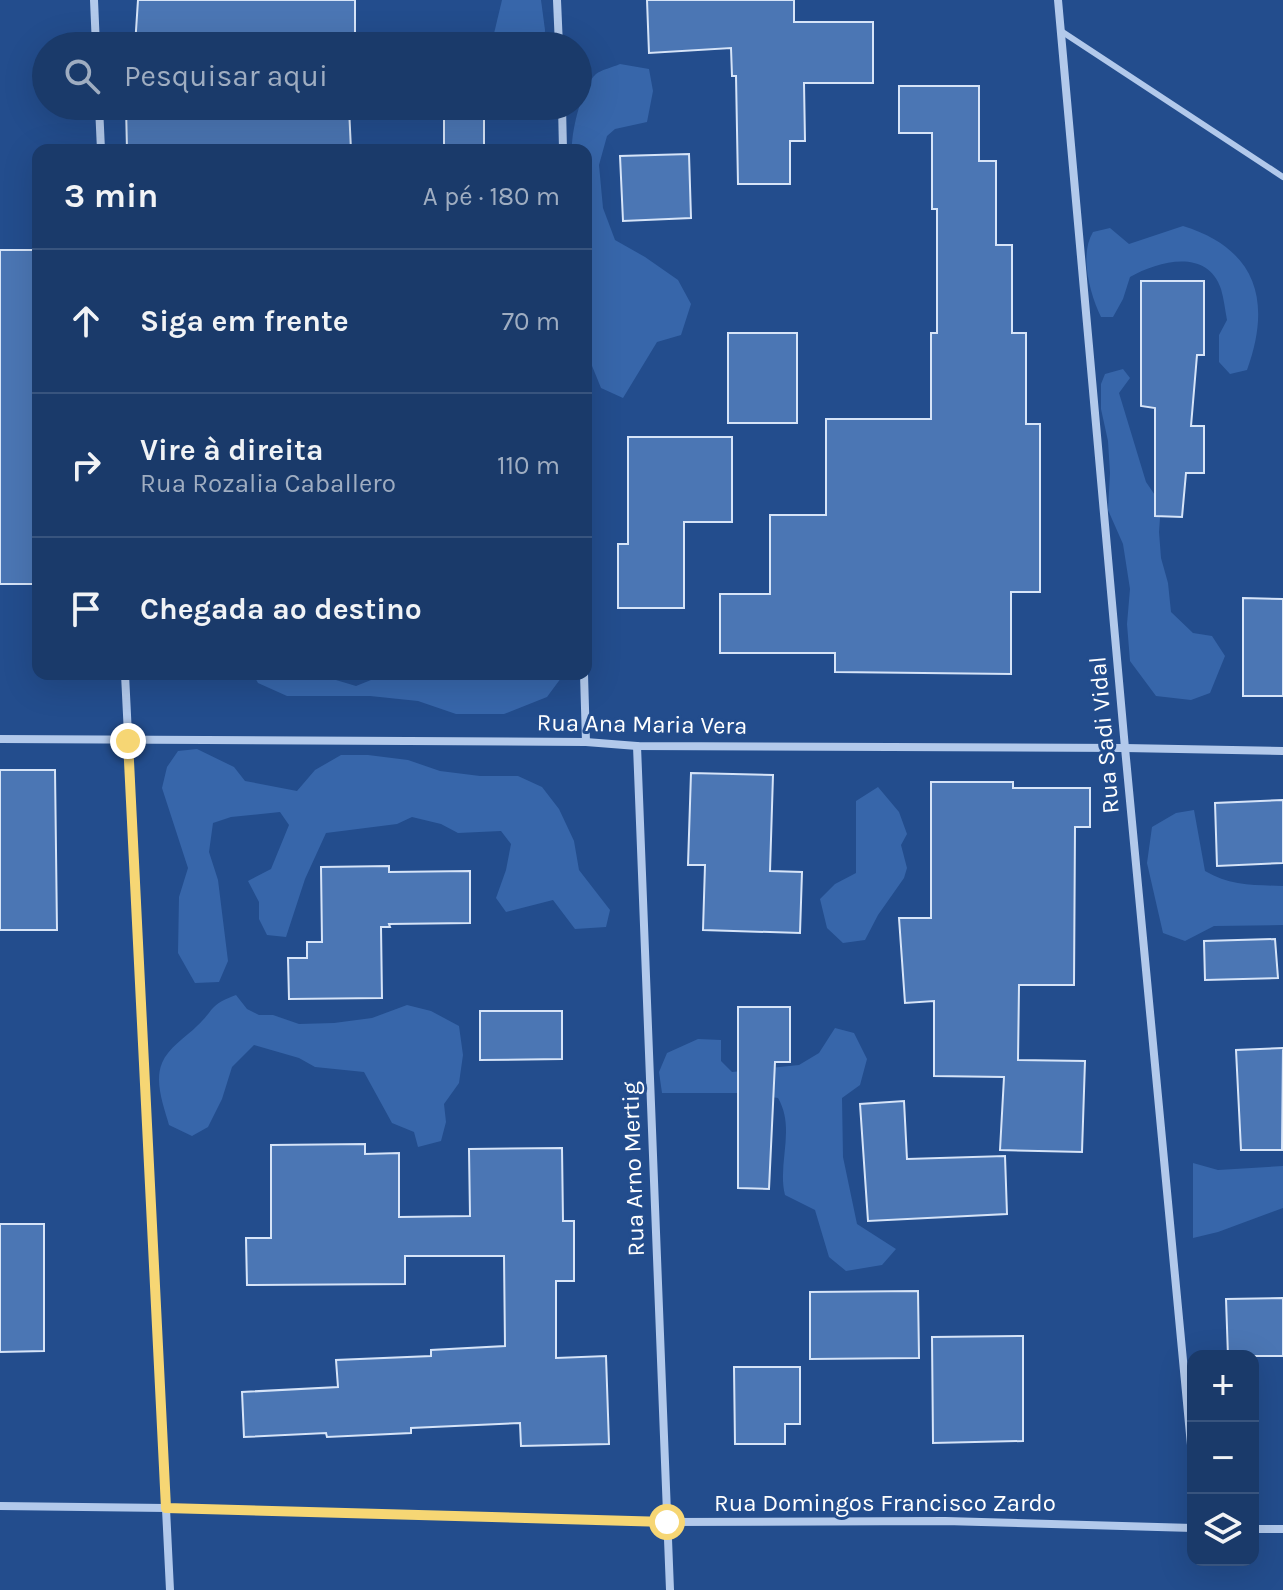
<!DOCTYPE html>
<html lang="pt">
<head>
<meta charset="utf-8">
<style>
	:root { --surface:#1a3a6a; --page:#234170; --text:#f1f3f6; --muted:#9fadc1; --line:#38547e }
	body { margin:0; font-family:Karla,sans-serif; background:var(--page); color:var(--text) }
	.controls { position:absolute; right:24px; bottom:24px; display:grid; overflow:hidden; border-radius:16px; box-shadow:0 8px 32px #0002 }
	.controls button { width:72px; height:72px; display:grid; place-items:center; padding:0; border:0; border-bottom:2px solid var(--line); background:var(--surface); color:var(--text); font:40px sans-serif }
	.stop { position:absolute; width:24px; height:24px; margin:-18px; border:6px solid #f6d674; border-radius:50%; background:#fff }
	.stop.end { background:#f6d674; border-color:#fff; box-shadow:0 2px 8px #0008 }
	.list { margin:0; padding:0; list-style:none }
	h2 { display:flex; justify-content:space-between; align-items:center; height:104px; margin:0; padding:0 32px; font-size:34px }
	h2 small { font-size:26px; font-weight:400; color:var(--muted) }
	.list li { display:grid; grid-template-columns:52px 1fr auto; gap:24px; align-items:center; box-sizing:border-box; height:144px; padding:0 32px; border-top:2px solid var(--line) }
	.list b { display:block; font-size:30px; white-space:nowrap }
	.list p { margin:0; font-size:26px; white-space:nowrap; color:var(--muted) }
	.list em { font-size:26px; font-style:normal; color:var(--muted) }
	.icon { flex:none; width:44px; height:44px; fill:none; stroke:currentColor; stroke-width:2; stroke-linecap:round; stroke-linejoin:round }
	.map { position:relative; flex:none; width:1283px; height:1590px; overflow:hidden }
	.search { position:absolute; background:var(--surface); box-shadow:0 8px 32px #0002; left:32px; top:32px; width:560px; height:88px; display:flex; align-items:center; gap:20px; box-sizing:border-box; padding:0 28px; border-radius:44px; color:var(--muted); font-size:30px }
	.panel { position:absolute; background:var(--surface); box-shadow:0 8px 32px #0002; left:32px; top:144px; width:560px; height:536px; border-radius:16px }
	.map>svg:first-child { display:block }
	.green { fill:#3766aa }
	.building { fill:#4b76b4; stroke:#d6e4f8; stroke-width:2 }
	.lines { fill:none; stroke-linecap:round; stroke-linejoin:round }
	.lane { stroke:#b2c9eb; stroke-width:6 }
	.street { stroke:#b2c9eb; stroke-width:8 }
	.route { stroke:#f6d674; stroke-width:10 }
	.labels { text-anchor:middle; stroke-width:6; stroke-linejoin:round; paint-order:stroke }
	.street-label { font-size:24px; fill:#fff; stroke:#234d8d }
</style>
</head>
<body>
<div class="map">
<svg width="1283" height="1590" viewBox="0 0 1283 1590">
	<rect width="100%" height="100%" fill="#234d8d"/>
	<g class="green">
		<path d="M502 0H541L545 30 544 46H491Z"/>
		<path d="M620 64 649 69 653 91 647 122 615 129 607 136 599 165 603 208 615 240 645 257 678 280 691 304 681 335 657 342 623 398 601 388 586 351V150H572C571 132 582 86 596 74 601 70 613 67 620 64Z"/>
		<path d="M1183 226C1257 249 1272 301 1247 370L1230 374 1219 362V335L1227 320C1225 310 1224 299 1221 289 1207 248 1159 261 1130 277L1123 299 1113 317H1101C1090 294 1079 255 1093 232L1110 228 1129 244Z"/>
		<path d="M1123 369 1130 378 1119 393 1146 482 1161 504 1159 532 1161 558 1168 583 1171 612 1193 633 1212 636 1225 656 1210 693 1191 700 1156 696 1130 661 1127 624 1130 589 1123 544 1108 510 1110 473 1108 441 1101 409V384L1105 374Z"/>
		<path d="M253 674H316L356 686 386 674H564L547 697 504 714H456L418 701 370 696H287L258 683Z"/>
		<path d="M197 749 234 767 245 781 297 791 315 770 341 755H368L408 760 440 771 480 776H518L542 787 559 809 574 841 579 870 610 910 606 927 575 929 553 900 506 912 496 898 506 870 511 844 501 831 458 833 441 824 412 817 397 824 326 833 305 879 286 937 267 935 259 919V902L248 881 271 869 289 825 280 812 231 817 213 823 209 852 218 880 228 961 219 982 195 983 178 953 179 897 188 868 162 788 167 767 178 751Z"/>
		<path d="M878 787 899 812 907 834 901 845 907 868 904 878 878 915 865 940 843 943 827 928 820 899 835 884 856 873V801Z"/>
		<path d="M1194 810 1205 871C1230 886 1255 885 1283 886V925L1214 926 1185 941 1163 933 1147 863 1152 827 1176 813Z"/>
		<path d="M236 995 247 1009 259 1015H273L299 1024 334 1023 372 1018 407 1005 431 1011 459 1026 463 1055 459 1083 444 1104 446 1122 441 1141 418 1147 414 1132 392 1123 364 1072 315 1067 299 1058 254 1045 232 1067 222 1099 208 1127 192 1136 169 1125C164 1107 154 1082 162 1063 168 1048 186 1037 197 1026 216 1008 209 1005 236 995Z"/>
		<path d="M835 1028 854 1033 867 1059 860 1085 842 1098 843 1157 857 1224 896 1249 882 1265 846 1271 829 1257 815 1210 785 1195C777 1163 796 1129 778 1098L746 1093H662L659 1072 667 1053 698 1039 721 1040V1061L732 1072 799 1065 819 1053Z"/>
		<path d="M1193 1163 1218 1170 1283 1166V1208L1218 1232 1193 1238Z"/>
	</g>
	<g class="building">
		<path d="M138 0H355V46H135Z"/>
		<path d="M647 0H794V22H873V83H804L805 141H790V184H738L736 76H732L731 48 649 53Z"/>
		<path d="M899 86H979V161H996V245H1012V333H1026V424H1040V592H1011V674L835 672V653H720V594H770V515H826V419H931V333H937V209H932V133H899Z"/>
		<path d="M126 106H355V108H349L351 150H127Z"/>
		<rect x="444" y="106" width="40" height="44"/>
		<path d="M689 154 691 218 623 221 620 156Z"/>
		<rect x="0" y="250" width="38" height="334"/>
		<path d="M1141 281H1204V355H1197L1191 426H1204V473H1186L1182 517 1155 516V408L1141 406Z"/>
		<rect x="728" y="333" width="69" height="90"/>
		<path d="M628 437H732V522H684V608H618V544H628Z"/>
		<path d="M1243 598 1283 599V696H1243Z"/>
		<path d="M0 770H55L57 930H0Z"/>
		<path d="M691 773 773 775 770 871 802 872 800 933 703 930 705 865H688Z"/>
		<path d="M931 782H1013V788H1090V827H1075L1074 985H1019L1018 1060 1085 1061 1082 1152 1000 1150 1004 1077 934 1076V1001L905 1003 899 918H931Z"/>
		<path d="M1283 800V863L1217 866 1215 803Z"/>
		<path d="M389 866V872L470 871V923L389 924 390 927H381L382 998 289 999 288 958H307V942H322L321 867Z"/>
		<path d="M1275 939 1278 978 1205 980 1204 941Z"/>
		<path d="M738 1007H790V1062H775L769 1189 738 1188Z"/>
		<path d="M480 1011H562V1059L480 1060Z"/>
		<path d="M1283 1048 1282 1150H1241L1236 1050Z"/>
		<path d="M904 1101 907 1159 1005 1156 1007 1214 868 1221 860 1104Z"/>
		<path d="M365 1144V1154L399 1153V1217L470 1216 469 1149 562 1148 563 1221H574V1281H556V1358L606 1356 609 1444 521 1446 520 1423 411 1428V1433L327 1437 326 1433 244 1437 242 1392 338 1387 336 1360 431 1356V1350L505 1346 504 1256H405V1284L247 1285 246 1238H271V1145Z"/>
		<path d="M0 1224H44V1351L0 1352Z"/>
		<path d="M918 1291 919 1358 810 1359V1292Z"/>
		<path d="M1283 1298V1356H1228L1226 1299Z"/>
		<path d="M1023 1336V1441L933 1443 932 1337Z"/>
		<path d="M734 1367H800V1424H785V1444H735Z"/>
	</g>
	<g class="lines">
		<path class="lane" d="M1061 31 1283 177"/>
		<g class="street">
			<path d="M94 0 96 46"/>
			<path d="M557 0 559 46"/>
			<path d="M1058 0 1125 748 1193 1466"/>
			<path d="M99 106 101 150"/>
			<path d="M562 106 563 150"/>
			<path d="M125 674 170 1590"/>
			<path d="M584 674 586 742"/>
			<path d="M0 739 586 742 637 746 1125 748 1283 751"/>
			<path d="M637 746 670 1590"/>
			<path d="M0 1506 166 1508 667 1522 945 1521 1193 1528"/>
			<path d="M1253 1529H1283"/>
		</g>
	</g>
	<g class="lines">
		<path class="route" d="M128 741 166 1508 667 1522"/>
	</g>
	<g class="labels">
		<g class="street-label">
			<text transform="translate(642 724) rotate(1)" y="8">Rua Ana Maria Vera</text>
			<text transform="translate(1104 735) rotate(-95)" y="8">Rua Sadi Vidal</text>
			<text transform="translate(633 1169) rotate(-92)" y="8">Rua Arno Mertig</text>
			<text x="885" y="1511">Rua Domingos Francisco Zardo</text>
		</g>
	</g>
</svg>
<div class="controls">
<button>+</button>
<button>−</button>
<button><svg class="icon" aria-label="layers" viewBox="0 0 24 24"><path d="M12 4l9 5-9 5-9-5zM3 14l9 5 9-5"/></svg></button>
</div>
<div class="stop" style="left:667px;top:1522px"></div>
<div class="stop end" style="left:128px;top:741px"></div>
<div class="search"><svg class="icon" aria-label="search" viewBox="0 0 24 24"><circle cx="10" cy="10" r="6"/><path d="M15 15l6 6"/></svg>Pesquisar aqui</div>
<section class="panel">
<h2>3 min<small>A pé · 180 m</small></h2>
<ul class="list">
<li><svg class="icon" aria-label="ahead" viewBox="0 0 24 24"><path d="M12 20V5M6 11l6-6 6 6"/></svg><div><b>Siga em frente</b></div><em>70 m</em></li>
<li><svg class="icon" aria-label="right" viewBox="0 0 24 24"><path d="M7 20v-9h11M14 6l5 5-5 5"/></svg><div><b>Vire à direita</b><p>Rua Rozalia Caballero</p></div><em>110 m</em></li>
<li><svg class="icon" aria-label="arrive" viewBox="0 0 24 24"><path d="M6 21V4h12l-3 4 3 4H6"/></svg><div><b>Chegada ao destino</b></div></li>
</ul>
</section>
</div>
</body>
</html>
